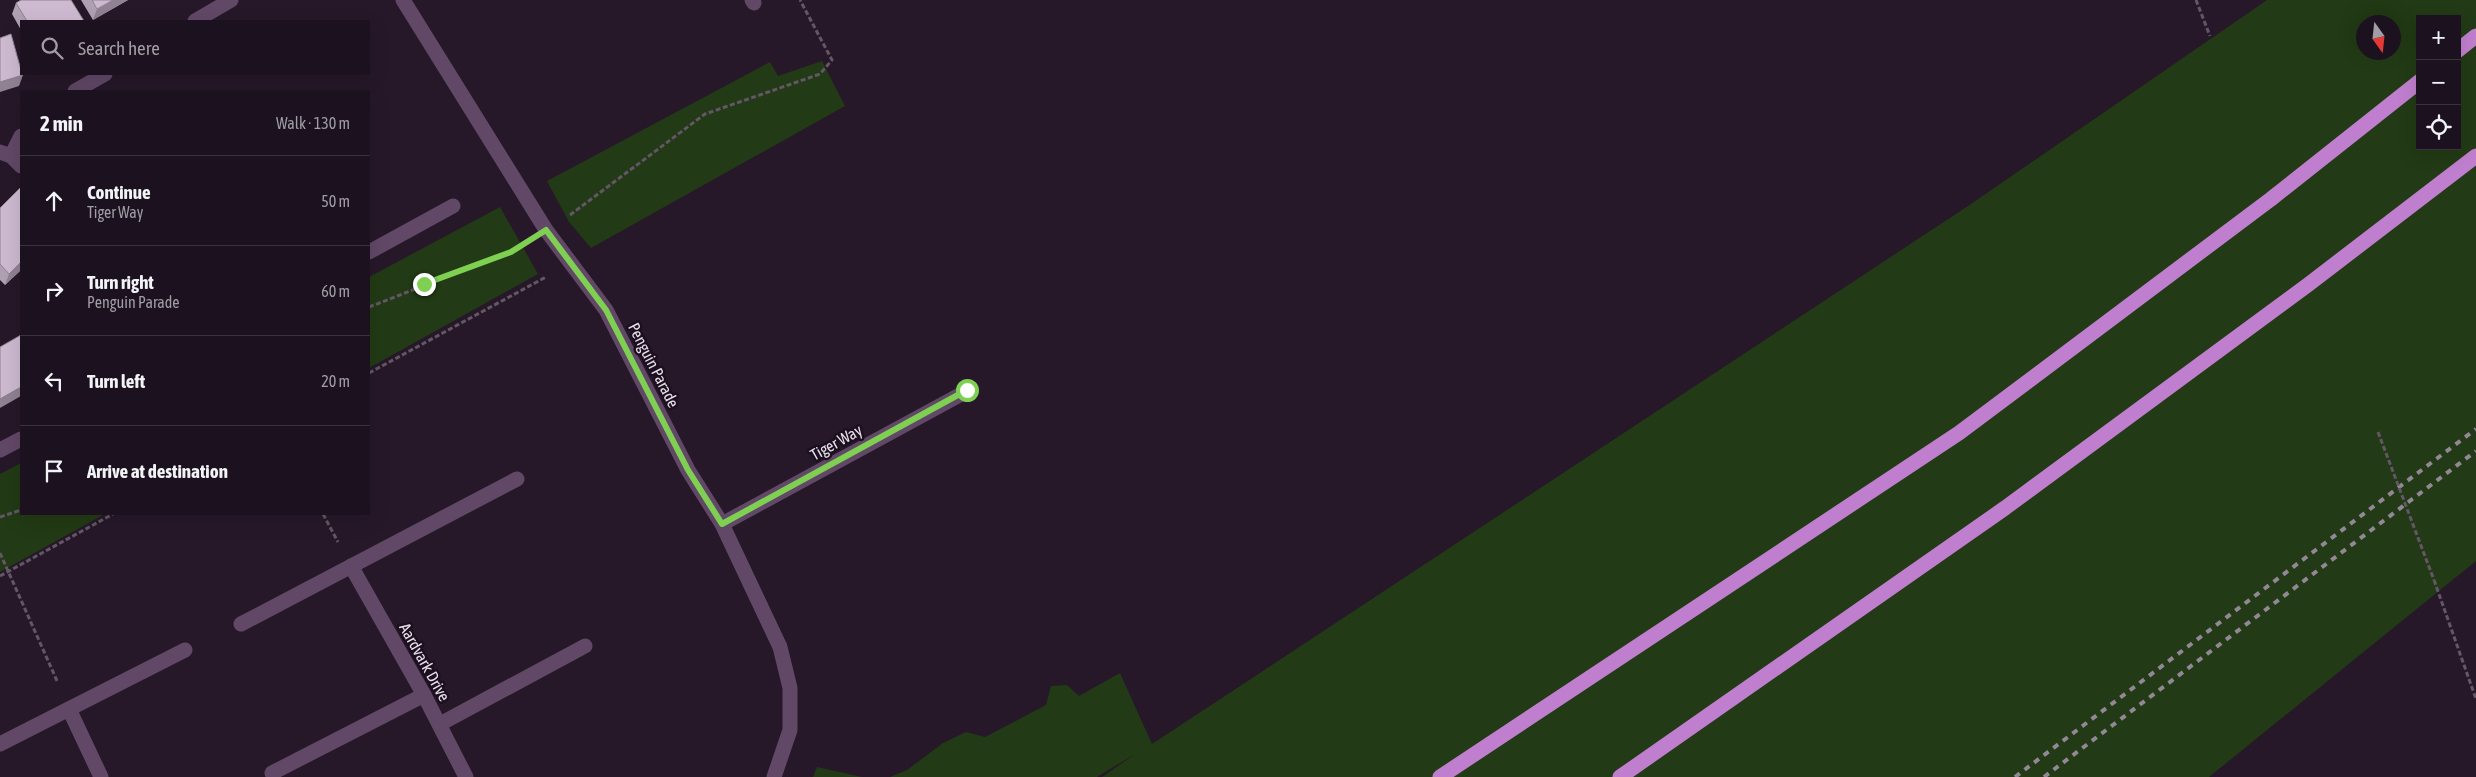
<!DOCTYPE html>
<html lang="en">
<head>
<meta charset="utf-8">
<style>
	:root { --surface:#1c121f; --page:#29202c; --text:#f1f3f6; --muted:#a09ea4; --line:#3a323d }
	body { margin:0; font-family:"Asap Condensed",sans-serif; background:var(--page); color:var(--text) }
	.controls { position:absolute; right:15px; top:15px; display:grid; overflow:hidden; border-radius:0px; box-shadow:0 5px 20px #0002 }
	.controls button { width:45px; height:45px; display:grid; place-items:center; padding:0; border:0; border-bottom:1px solid var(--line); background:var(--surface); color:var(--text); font:25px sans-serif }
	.compass { position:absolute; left:2356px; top:15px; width:45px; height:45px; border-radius:50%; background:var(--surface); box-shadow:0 5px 20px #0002; rotate:165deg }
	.stop { position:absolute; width:15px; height:15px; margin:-11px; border:4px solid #7fd052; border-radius:50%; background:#fff }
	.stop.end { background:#7fd052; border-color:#fff; box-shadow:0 1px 5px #0008 }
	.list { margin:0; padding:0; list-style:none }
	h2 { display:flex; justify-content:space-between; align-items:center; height:65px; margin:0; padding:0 20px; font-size:21px }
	h2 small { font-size:16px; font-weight:400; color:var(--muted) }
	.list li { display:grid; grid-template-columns:32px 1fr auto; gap:15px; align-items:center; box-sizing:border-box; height:90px; padding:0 20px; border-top:1px solid var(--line) }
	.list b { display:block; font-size:19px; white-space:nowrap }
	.list p { margin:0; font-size:16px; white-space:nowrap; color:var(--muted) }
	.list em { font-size:16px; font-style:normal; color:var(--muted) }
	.icon { flex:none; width:28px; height:28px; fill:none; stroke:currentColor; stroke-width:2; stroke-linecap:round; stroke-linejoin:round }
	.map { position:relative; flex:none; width:2476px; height:777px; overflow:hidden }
	.search { position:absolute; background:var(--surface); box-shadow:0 5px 20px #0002; left:20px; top:20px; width:350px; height:55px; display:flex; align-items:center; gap:12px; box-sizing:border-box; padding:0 18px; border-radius:0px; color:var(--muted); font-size:19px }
	.panel { position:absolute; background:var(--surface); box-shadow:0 5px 20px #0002; left:20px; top:90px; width:350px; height:425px; border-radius:0px }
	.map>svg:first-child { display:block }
	.green { fill:#223a15; fill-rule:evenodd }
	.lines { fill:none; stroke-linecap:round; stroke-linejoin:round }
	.path { stroke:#635665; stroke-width:3; stroke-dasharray:5 2.5; stroke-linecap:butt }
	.minor { stroke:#614867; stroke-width:15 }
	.highway { stroke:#c07fce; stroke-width:15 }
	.rail { stroke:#928795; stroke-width:4; stroke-dasharray:6 6; stroke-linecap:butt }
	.path-bridge { stroke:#635665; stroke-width:3; stroke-dasharray:5 2.5; stroke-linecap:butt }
	.wall { fill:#b0a0b4 }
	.shaded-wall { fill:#908292 }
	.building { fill:#cdbad1; stroke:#908292 }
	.route { stroke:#7fd052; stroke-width:6 }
	.labels { text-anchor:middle; stroke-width:5; stroke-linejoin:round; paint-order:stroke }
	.street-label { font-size:16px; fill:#eae0ec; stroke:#1c0f1f }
</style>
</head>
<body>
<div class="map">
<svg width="2476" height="777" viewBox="0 0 2476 777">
	<rect width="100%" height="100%" fill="#261829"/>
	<g class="green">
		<path d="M2267 0H2476V561L2209 777H1102L1135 754 1097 777H890L907 770 943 743 966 732 985 737 1046 705 1051 686 1067 685 1079 696 1120 673 1152 744 1971 204ZM2420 19H2457V146H2420ZM2364 22H2394V52H2364Z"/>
		<path d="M822 61 845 106 591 248 569 222 547 181 770 62 778 76Z"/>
		<path d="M500 207 538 274 369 368V277Z"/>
		<path d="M21 463V514H105L0 572V474Z"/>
		<path d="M817 767 862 777H813Z"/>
	</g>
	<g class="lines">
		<g class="path">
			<path d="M2196 0 2210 36"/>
			<path d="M570 215 705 114 820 74 832 60 800 0"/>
			<path d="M369 307 511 252 522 245"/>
			<path d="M369 373 546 277"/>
			<path d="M323 514 338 542"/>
			<path d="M0 517 21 510"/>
			<path d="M0 553 58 683"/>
			<path d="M0 576 113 514"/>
			<path d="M2434 580 2476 699"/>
		</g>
		<g class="minor">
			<path d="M403 0 546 230 606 310 688 470 722 524 780 647 790 688V730L774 777"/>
			<path d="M752 0 754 3"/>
			<path d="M195 21 231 0"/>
			<path d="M75 91 105 74"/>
			<path d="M0 152 11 156 21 166"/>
			<path d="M11 156 21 136"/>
			<path d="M369 252 453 206"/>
			<path d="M0 450 21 439"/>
			<path d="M722 524 967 391"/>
			<path d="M351 566 424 695 466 777"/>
			<path d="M241 624 517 479"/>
			<path d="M69 709 101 777"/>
			<path d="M440 724 585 646"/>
			<path d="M0 744 185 650"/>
			<path d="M272 773 424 695"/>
		</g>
		<g class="highway">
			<path d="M2457 51 2476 36"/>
			<path d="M1440 777 1959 433 2271 199 2420 81"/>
			<path d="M1620 777 2005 508 2309 284 2476 156"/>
		</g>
		<g class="rail">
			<path d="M2015 777 2476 429"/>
			<path d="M2044 777 2476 451"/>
		</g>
		<path class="path-bridge" d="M2378 432 2434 580"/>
	</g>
	<g class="wall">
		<path d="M81 0H128L93 20Z"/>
		<path d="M16 3 84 21H21V30L12 14Z"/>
		<path d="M0 208 21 270 5 285 0 280Z"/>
	</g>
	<g class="shaded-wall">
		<path d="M113 0H128L93 20 97 9Z"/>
		<path d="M23 75 19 86 0 92V82Z"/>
		<path d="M21 262V270L5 285 9 274Z"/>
		<path d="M21 387V396L0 408V399Z"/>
	</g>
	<g class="building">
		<path d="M21 0H71L84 21H27L16 3Z"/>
		<path d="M92 0H113L97 9Z"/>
		<path d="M11 34 21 70V74H22L23 75 0 82V38Z"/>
		<path d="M21 187V262L9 274 0 264V208Z"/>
		<path d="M21 335V387L0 399V347Z"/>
	</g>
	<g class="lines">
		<path class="route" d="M424 284 511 252 546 230 606 310 688 470 722 524 967 390"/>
	</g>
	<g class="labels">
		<g class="street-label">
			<text transform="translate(654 365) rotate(63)" y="6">Penguin Parade</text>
			<text transform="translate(836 442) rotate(-29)" y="6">Tiger Way</text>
			<text transform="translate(425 662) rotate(61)" y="6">Aardvark Drive</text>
		</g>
	</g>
</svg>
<div class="controls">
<button>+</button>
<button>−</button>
<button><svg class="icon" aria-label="locate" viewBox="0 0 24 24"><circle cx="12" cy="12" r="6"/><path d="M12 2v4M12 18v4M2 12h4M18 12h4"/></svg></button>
</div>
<svg class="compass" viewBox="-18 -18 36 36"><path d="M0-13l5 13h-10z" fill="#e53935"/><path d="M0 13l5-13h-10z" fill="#a09ea4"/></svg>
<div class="stop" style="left:967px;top:390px"></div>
<div class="stop end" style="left:424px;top:284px"></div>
<div class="search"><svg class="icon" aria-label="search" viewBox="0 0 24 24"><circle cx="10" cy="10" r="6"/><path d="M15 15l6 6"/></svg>Search here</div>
<section class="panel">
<h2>2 min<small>Walk · 130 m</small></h2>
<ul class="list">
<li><svg class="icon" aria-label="ahead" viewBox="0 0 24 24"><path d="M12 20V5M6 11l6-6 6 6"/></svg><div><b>Continue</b><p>Tiger Way</p></div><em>50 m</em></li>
<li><svg class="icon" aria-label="right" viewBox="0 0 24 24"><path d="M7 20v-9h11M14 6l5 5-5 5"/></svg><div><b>Turn right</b><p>Penguin Parade</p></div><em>60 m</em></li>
<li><svg class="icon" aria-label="left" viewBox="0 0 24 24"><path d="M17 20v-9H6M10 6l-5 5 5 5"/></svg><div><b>Turn left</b></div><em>20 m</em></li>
<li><svg class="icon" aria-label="arrive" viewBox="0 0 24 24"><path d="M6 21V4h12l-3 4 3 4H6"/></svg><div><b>Arrive at destination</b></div></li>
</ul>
</section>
</div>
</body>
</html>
